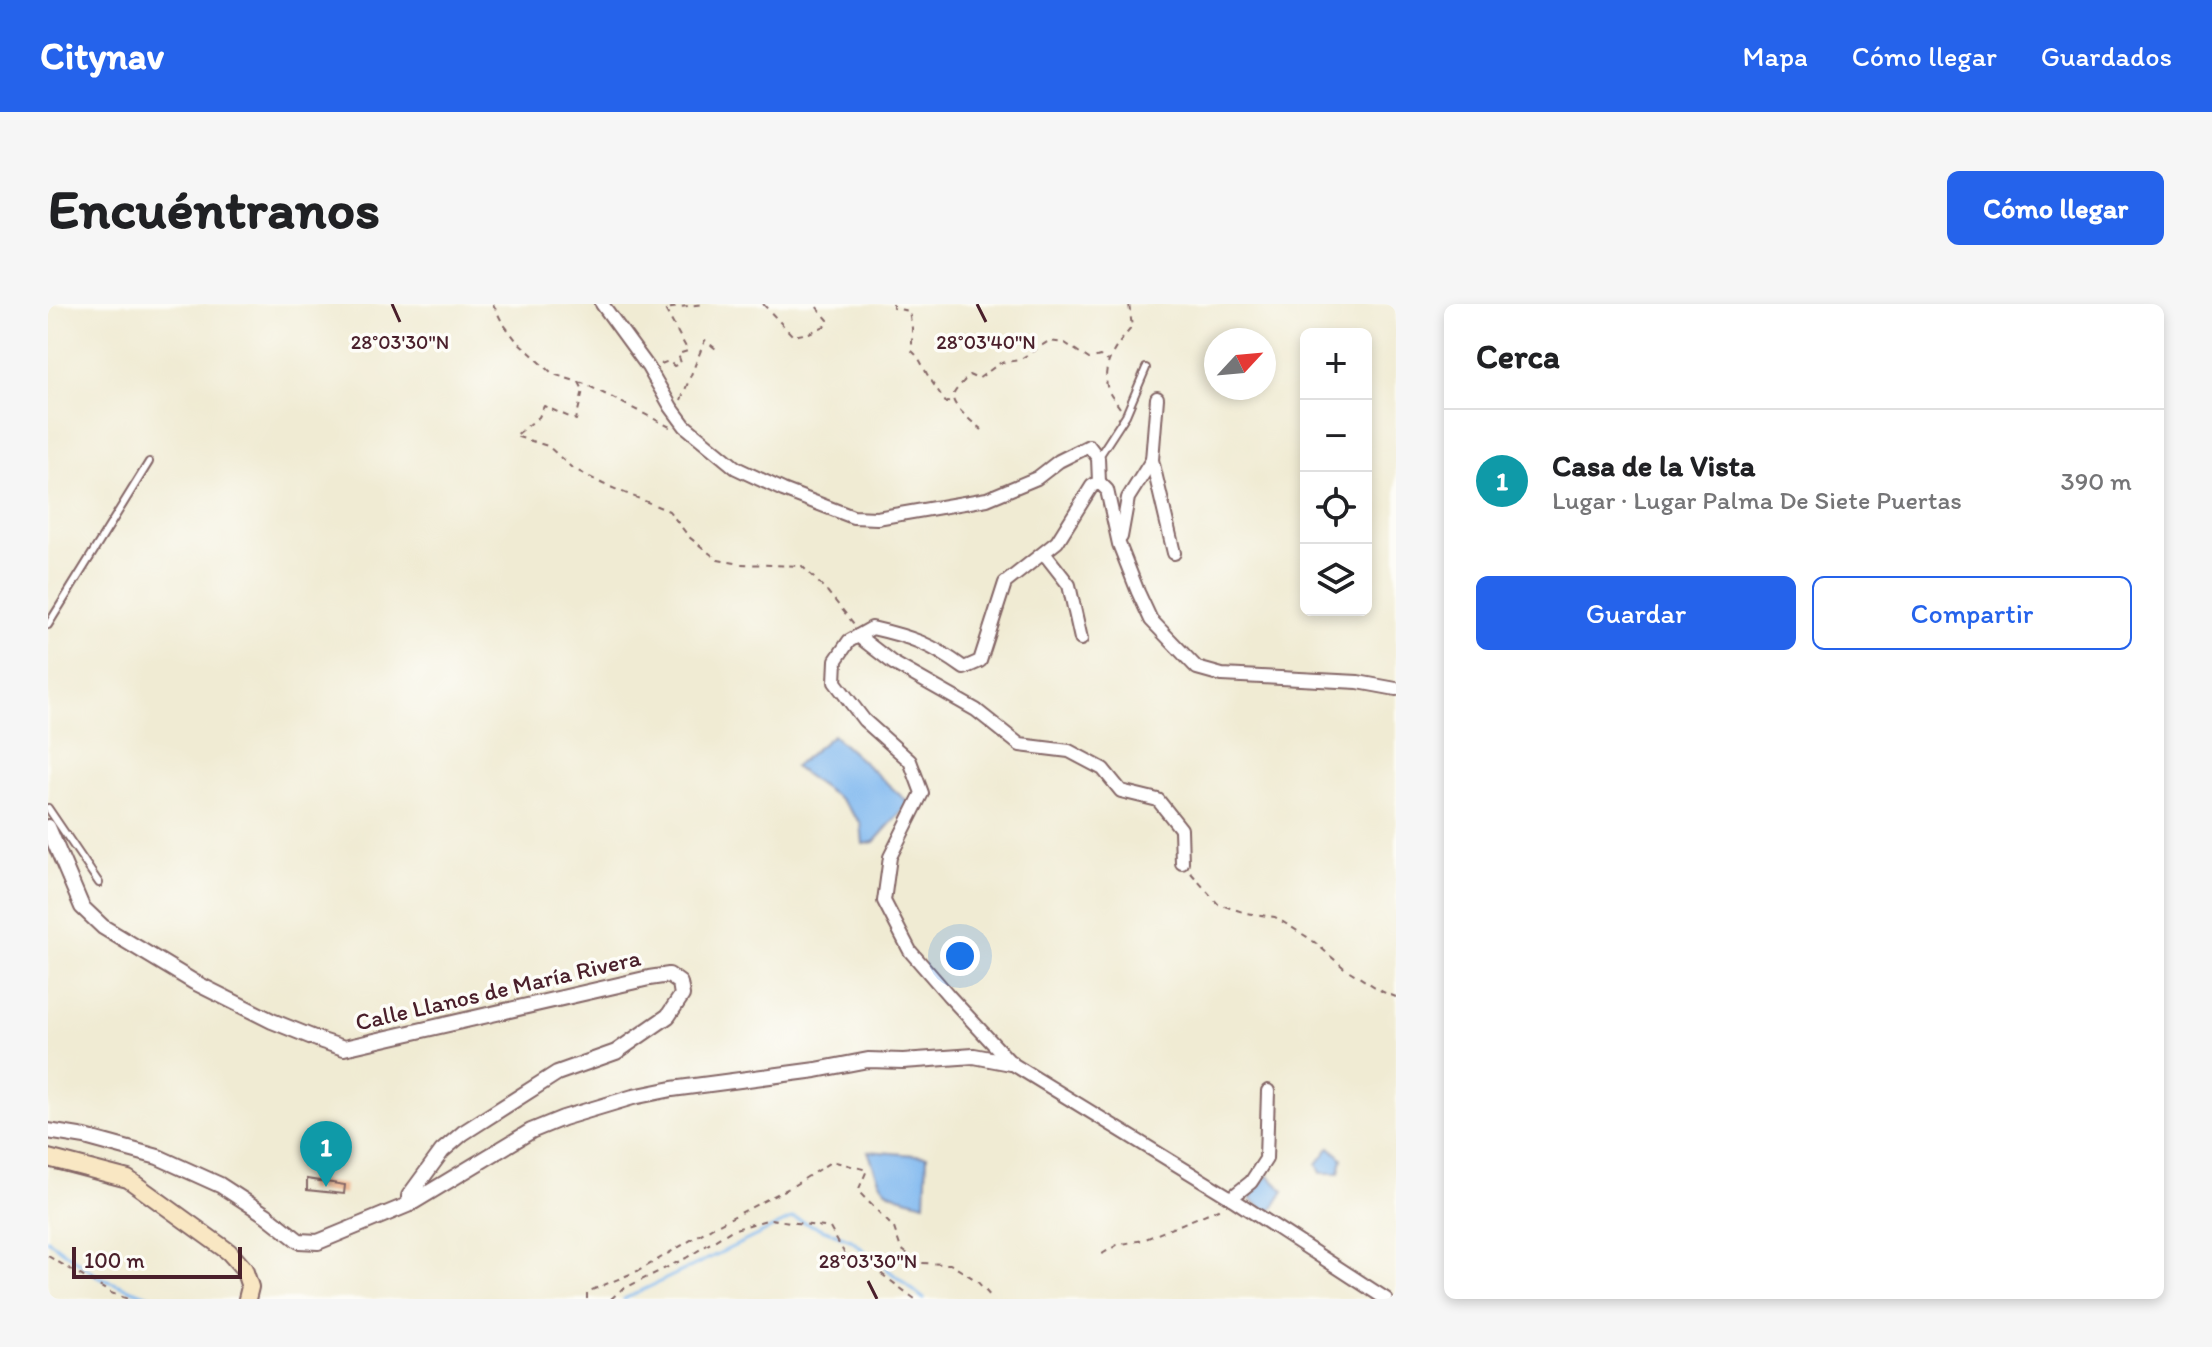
<!DOCTYPE html>
<html lang="es">
<head>
<meta charset="utf-8">
<style>
	:root { --surface:#fff; --page:#f6f6f6; --text:#202124; --muted:#757577; --line:#e0e0e0; --accent:#2563eb }
	body { margin:0; font-family:Itim,sans-serif; background:var(--page); color:var(--text) }
	.controls { position:absolute; right:24px; top:24px; display:grid; overflow:hidden; border-radius:12px; box-shadow:0 4px 12px #0003 }
	.controls button { width:72px; height:72px; display:grid; place-items:center; padding:0; border:0; border-bottom:2px solid var(--line); background:var(--surface); color:var(--text); font:40px sans-serif }
	.compass { position:absolute; left:1156px; top:24px; width:72px; height:72px; border-radius:50%; background:var(--surface); box-shadow:0 4px 12px #0003; rotate:64deg }
	.scale { position:absolute; left:24px; bottom:20px; width:170px; box-sizing:border-box; padding-left:8px; border:4px solid #4a1f2b; border-top:0; font-size:22px; line-height:28px; white-space:nowrap; color:#4a1f2b; -webkit-text-stroke:6px #fdfcf7; paint-order:stroke }
	.you { position:absolute; left:912px; top:652px; width:28px; height:28px; margin:-20px; border:6px solid #fff; border-radius:50%; background:#1a73e8; box-shadow:0 0 0 12px #1a73e833 }
	.badge { display:grid; place-items:center; width:52px; height:52px; border-radius:50%; background:var(--accent); color:#fff; font-size:26px; font-weight:700 }
	.pin { position:absolute; translate:-50% -66px; filter:drop-shadow(0 2px 4px #0008) }
	.pin::after { content:''; position:absolute; top:42px; width:28px; height:24px; background:inherit; clip-path:polygon(0 0,100% 0,50% 100%) }
	.list { margin:0; padding:0; list-style:none }
	h2 { display:flex; justify-content:space-between; align-items:center; height:104px; margin:0; padding:0 32px; font-size:34px }
	h2 small { font-size:26px; font-weight:400; color:var(--muted) }
	.list li { display:grid; grid-template-columns:52px 1fr auto; gap:24px; align-items:center; box-sizing:border-box; height:144px; padding:0 32px; border-top:2px solid var(--line) }
	.list b { display:block; font-size:30px; white-space:nowrap }
	.list p { margin:0; font-size:26px; white-space:nowrap; color:var(--muted) }
	.list em { font-size:26px; font-style:normal; color:var(--muted) }
	.actions { display:flex; gap:16px; padding:24px 32px }
	.actions a { flex:1; padding:18px 0; border:2px solid var(--accent); border-radius:12px; text-align:center; font-size:28px; color:var(--accent) }
	.actions .main { background:var(--accent); color:#fff }
	.icon { flex:none; width:44px; height:44px; fill:none; stroke:currentColor; stroke-width:2; stroke-linecap:round; stroke-linejoin:round }
	.map { position:relative; flex:none; width:1348px; height:995px; overflow:hidden; border-radius:12px }
	header { display:flex; align-items:center; gap:48px; box-sizing:border-box; height:112px; padding:0 40px; background:var(--accent); color:#fff }
	header strong { font-size:38px }
	nav { display:flex; gap:44px; margin-inline-start:auto; font-size:28px }
	.intro { display:flex; align-items:center; justify-content:space-between; box-sizing:border-box; height:192px; padding:0 48px }
	h1 { margin:0; font-size:56px }
	.button { padding:20px 36px; border-radius:12px; background:var(--accent); color:#fff; font-size:28px; font-weight:700 }
	main { display:flex; gap:48px; padding:0 48px }
	aside { flex:1; background:var(--surface); border-radius:12px; box-shadow:0 4px 12px #0003 }
	.map>svg:first-child { display:block }
	.water { fill:#7eb7ef; stroke:#646b8d; stroke-width:2 }
	.lines { fill:none; stroke-linecap:round; stroke-linejoin:round }
	.stream { stroke:#7eb7ef; stroke-width:3 }
	.building { fill:#ecb58f }
	.service-casing { stroke:#846666; stroke-width:10 }
	.minor-casing { stroke:#846666; stroke-width:16 }
	.tertiary-casing { stroke:#846666; stroke-width:18 }
	.secondary-casing { stroke:#846666; stroke-width:20 }
	.path { stroke:#846666; stroke-width:2; stroke-dasharray:6 6; stroke-linecap:butt }
	.service { stroke:#fff; stroke-width:6 }
	.minor { stroke:#fff; stroke-width:12 }
	.tertiary { stroke:#fff; stroke-width:14 }
	.secondary { stroke:#f9e7c3; stroke-width:16 }
	.ticks { fill:none; stroke:#4a1f2b; stroke-width:3 }
	.labels { text-anchor:middle; stroke-width:7; stroke-linejoin:round; paint-order:stroke }
	.street-label { font-size:24px; fill:#4a1f2b; stroke:#fdfcf7 }
	.ticks-label { font-size:20px; text-anchor:middle; fill:#4a1f2b; stroke:#fdfcf7; stroke-width:7; stroke-linejoin:round; paint-order:stroke }
</style>
</head>
<body>
<header>
<strong>Citynav</strong>
<nav><a>Mapa</a><a>Cómo llegar</a><a>Guardados</a></nav>
</header>
<div class="intro"><h1>Encuéntranos</h1><a class="button">Cómo llegar</a></div>
<main>
<div class="map">
<svg width="1348" height="995" viewBox="0 0 1348 995">
	<rect width="100%" height="100%" fill="#fdfcf7"/>
	<filter id="ink" filterUnits="userSpaceOnUse"><feTurbulence type="fractalNoise" baseFrequency=".0125" numOctaves="2"/><feDisplacementMap in="SourceGraphic" scale="16" xChannelSelector="R" yChannelSelector="G"/><feConvolveMatrix kernelMatrix="1 2 1 2 8 2 1 2 1" color-interpolation-filters="sRGB"/></filter>
	<filter id="wash" filterUnits="userSpaceOnUse"><feTurbulence type="fractalNoise" baseFrequency=".006" numOctaves="4" result="noise"/><feDisplacementMap in="SourceGraphic" scale="32" xChannelSelector="R" yChannelSelector="G"/><feGaussianBlur stdDeviation="1.8" result="paint"/><feColorMatrix in="noise" values="0 0 0 0 0 0 0 0 0 0 0 0 0 0 0 0 0 1.4 0 .05"/><feComposite in="paint" operator="in"/></filter>
	<g filter="url(#wash)">
		<rect width="100%" height="100%" fill="#f0ebd3"/>
		<g class="water">
			<path d="M785 431 861 499 826 538 815 540 813 519 793 496 746 463Z"/>
			<path d="M1282 843 1294 854 1291 869H1273L1269 860Z"/>
			<path d="M820 847 879 852 877 899C832 888 836 890 820 847Z"/>
			<path d="M1220 871 1236 887 1222 909 1202 895Z"/>
		</g>
		<g class="lines">
			<g class="stream">
				<path d="M0 936 52 974 108 995"/>
				<path d="M576 995 745 914 803 936 876 995"/>
			</g>
		</g>
		<g id="blocks">
			<path class="building" d="M259 875 297 881 296 890 259 886Z"/>
		</g>
	</g>
	<g filter="url(#ink)">
		<use href="#blocks" fill-opacity="0" stroke="#846666" stroke-width="2"/>
		<g class="lines">
			<defs>
				<g id="service">
					<path d="M1050 154 1078 111 1098 64"/>
					<path d="M0 321 101 158"/>
					<path d="M0 504 51 579"/>
				</g>
				<g id="minor">
					<path d="M554 0 600 63 623 103 637 122 688 164 735 186 805 213 829 214 939 195 989 174 1011 157 1041 142 1050 154 1051 178"/>
					<path d="M1109 94 1104 156 1126 249"/>
					<path d="M1073 233 1080 194 1104 156"/>
					<path d="M996 249 1021 281 1033 335"/>
					<path d="M810 332 845 359 928 406 972 441 1021 447 1055 465 1073 487 1110 496 1133 525 1134 559"/>
					<path d="M1183 894 1203 878 1218 855 1220 787"/>
					<path d="M1338 995 1183 894 963 759 901 692 862 647 836 597 842 553 874 489 862 457 816 416 787 378 788 356 801 337 824 324C864 333 883 340 916 364L932 357 957 279 1009 238 1044 182 1051 178 1059 186 1071 240 1090 288 1103 316 1149 364 1174 371 1310 378 1348 385"/>
				</g>
				<g id="tertiary">
					<path d="M0 523 34 603 55 623 146 678 224 717 274 737 296 744 601 674 621 671 632 679 634 691 620 712 568 748 509 769 415 829 394 847 361 892 362 900"/>
					<path d="M0 827 37 833 110 853 172 881 218 911 251 937 270 938 362 900 483 827 515 814 585 793 624 785 768 766 820 756 855 757 926 752 963 759"/>
				</g>
				<path id="secondary" d="M0 854 80 875 181 948 196 965 202 983 199 995"/>
			</defs>
			<use href="#service" class="service-casing"/>
			<use href="#minor" class="minor-casing"/>
			<use href="#tertiary" class="tertiary-casing"/>
			<use href="#secondary" class="secondary-casing"/>
			<g class="path">
				<path d="M445 0 454 18 468 36 505 70 537 80 624 124"/>
				<path d="M715 0 745 32 761 29 779 21 780 16 766 0"/>
				<path d="M845 0V4L861 7 864 24V47C872 54 874 61 879 70 885 80 892 89 898 99L905 96"/>
				<path d="M613 60 621 57 626 62 633 59 630 50 640 47 617 5 655 0"/>
				<path d="M531 78 535 86 528 116 496 102 491 113 467 132 500 142 524 164 555 180 621 207 641 233 670 256 693 260 754 262 779 287 806 320"/>
				<path d="M633 96 657 36 668 45"/>
				<path d="M1072 104C1068 98 1060 89 1059 82 1054 58 1070 40 1084 23L1081 0"/>
				<path d="M934 126C927 120 903 102 905 92 906 86 917 77 921 71L930 75 952 59 971 56 1001 37 1017 39 1041 55 1052 52 1060 57"/>
				<path d="M1143 569 1170 600 1198 609 1227 613 1264 636 1295 663 1335 688 1348 693"/>
				<path d="M1054 950 1069 941 1095 936 1175 903"/>
				<path d="M0 952 63 989 80 995"/>
				<path d="M539 995V988L592 966 665 923 745 882 784 857 819 866 810 887 846 924 853 945 872 959 902 960 928 976 945 995"/>
				<path d="M563 995 573 986 638 954 684 926 722 915 782 924 798 952 819 959 867 995"/>
			</g>
			<use href="#service" class="service"/>
			<use href="#minor" class="minor"/>
			<use href="#tertiary" class="tertiary"/>
			<use href="#secondary" class="secondary"/>
		</g>
	</g>
	<path class="ticks" d="M344 0 352 18M929 0 938 18M820 977 829 995"/>
	<g class="labels">
		<g class="street-label">
			<text transform="translate(450 686) rotate(-13)" y="8">Calle Llanos de María Rivera</text>
		</g>
	</g>
	<g class="ticks-label">
		<text x="352" y="45">28°03'30"N</text>
		<text x="938" y="45">28°03'40"N</text>
		<text x="820" y="964">28°03'30"N</text>
	</g>
</svg>
<div class="controls">
<button>+</button>
<button>−</button>
<button><svg class="icon" aria-label="locate" viewBox="0 0 24 24"><circle cx="12" cy="12" r="6"/><path d="M12 2v4M12 18v4M2 12h4M18 12h4"/></svg></button>
<button><svg class="icon" aria-label="layers" viewBox="0 0 24 24"><path d="M12 4l9 5-9 5-9-5zM3 14l9 5 9-5"/></svg></button>
</div>
<svg class="compass" viewBox="-18 -18 36 36"><path d="M0-13l5 13h-10z" fill="#e53935"/><path d="M0 13l5-13h-10z" fill="#757577"/></svg>
<div class="scale">100 m</div>
<div class="you"></div>
<div class="pin badge" style="left:278px;top:883px;background:#0f9aa8">1</div>
</div>
<aside>
<h2>Cerca<small></small></h2>
<ul class="list">
<li><span class="badge" style="background:#0f9aa8">1</span><div><b>Casa de la Vista</b><p>Lugar · Lugar Palma De Siete Puertas</p></div><em>390 m</em></li>
</ul>
<div class="actions"><a class="main">Guardar</a><a>Compartir</a></div>
</aside>
</main>
</body>
</html>
